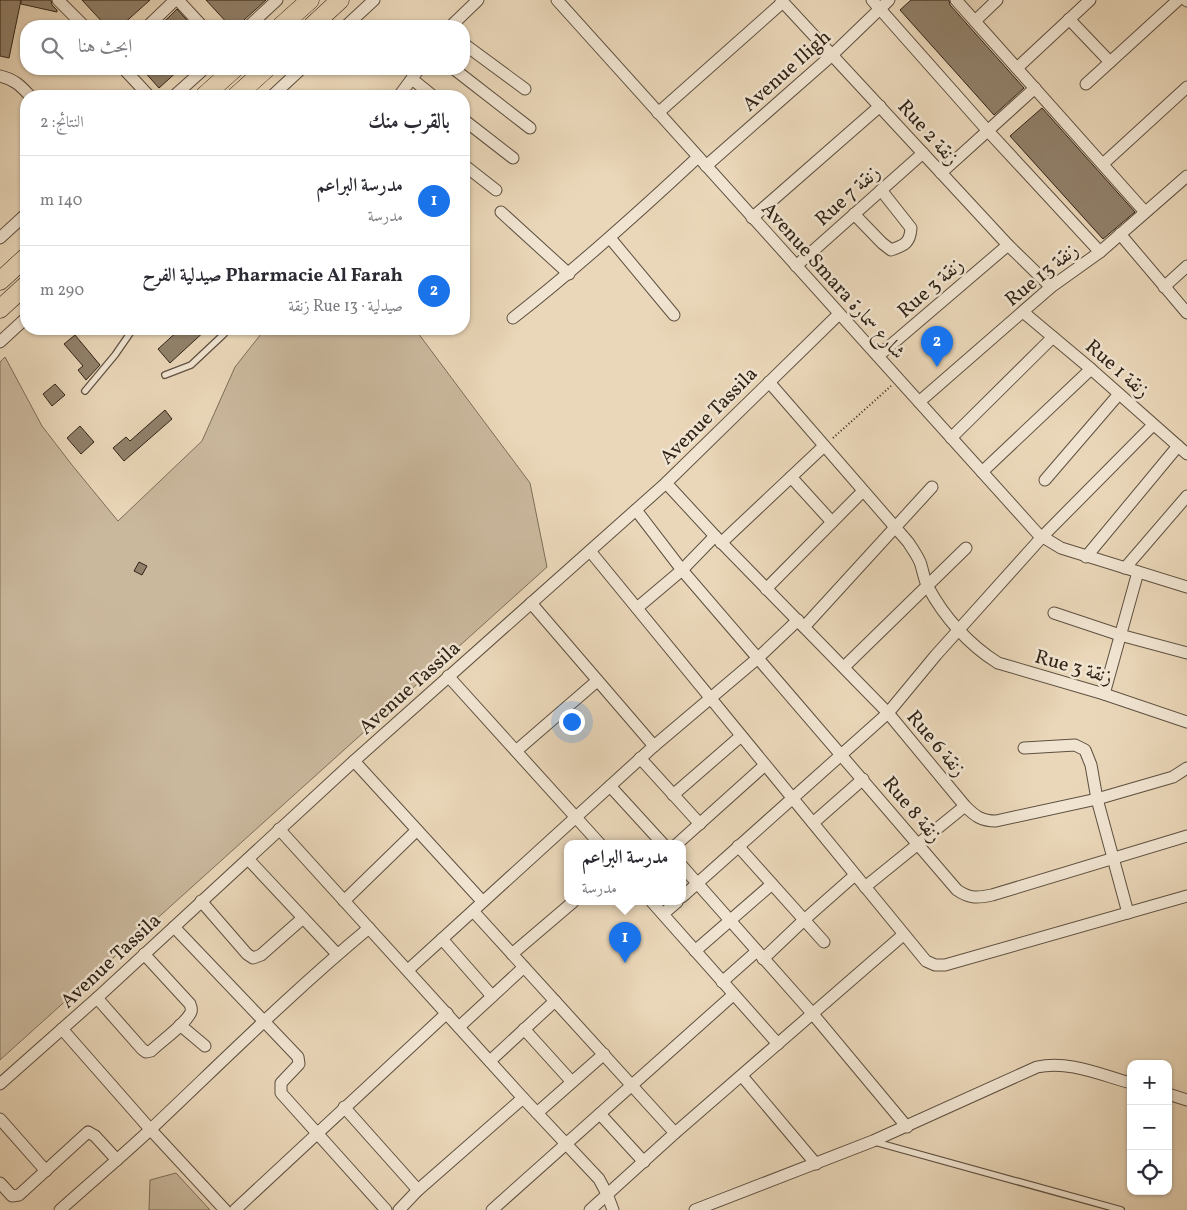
<!DOCTYPE html>
<html lang="ar">
<head>
<meta charset="utf-8">
<style>
	:root { --surface:#fff; --page:#f2f2f3; --text:#2b2b33; --muted:#7c7c81; --line:#e1e1e2; --accent:#1a73e8 }
	body { margin:0; font-family:Vollkorn,Amiri,serif; background:var(--page); color:var(--text); direction:rtl }
	.controls { position:absolute; right:15px; bottom:15px; display:grid; overflow:hidden; border-radius:10px; box-shadow:0 1px 4px #0004 }
	.controls button { width:45px; height:45px; display:grid; place-items:center; padding:0; border:0; border-bottom:1px solid var(--line); background:var(--surface); color:var(--text); font:25px sans-serif }
	.you { position:absolute; left:571px; top:721px; width:18px; height:18px; margin:-12px; border:4px solid #fff; border-radius:50%; background:#1a73e8; box-shadow:0 0 0 8px #1a73e833 }
	.badge { display:grid; place-items:center; width:32px; height:32px; border-radius:50%; background:var(--accent); color:#fff; font-size:16px; font-weight:700 }
	.pin { position:absolute; translate:-50% -41px; filter:drop-shadow(0 1px 2px #0008) }
	.pin::after { content:''; position:absolute; top:26px; width:18px; height:15px; background:inherit; clip-path:polygon(0 0,100% 0,50% 100%) }
	.popup { position:absolute; left:564px; top:840px; width:122px; height:65px; box-sizing:border-box; display:grid; place-content:center; border-radius:10px; background:var(--surface); filter:drop-shadow(0 1px 4px #0005); font-size:16px; white-space:nowrap; color:var(--muted) }
	.popup b { font-size:19px; color:var(--text) }
	.popup::after { content:''; position:absolute; left:50%; top:100%; margin-left:-10px; border:10px solid transparent; border-top-color:var(--surface) }
	.list { margin:0; padding:0; list-style:none }
	h2 { display:flex; justify-content:space-between; align-items:center; height:65px; margin:0; padding:0 20px; font-size:21px }
	h2 small { font-size:16px; font-weight:400; color:var(--muted) }
	.list li { display:grid; grid-template-columns:32px 1fr auto; gap:15px; align-items:center; box-sizing:border-box; height:90px; padding:0 20px; border-top:1px solid var(--line) }
	.list b { display:block; font-size:19px; white-space:nowrap }
	.list p { margin:0; font-size:16px; white-space:nowrap; color:var(--muted) }
	.list em { font-size:16px; font-style:normal; color:var(--muted) }
	.icon { flex:none; width:28px; height:28px; fill:none; stroke:currentColor; stroke-width:2; stroke-linecap:round; stroke-linejoin:round }
	.map { position:relative; flex:none; width:1187px; height:1210px; overflow:hidden; direction:ltr }
	.search { position:absolute; background:var(--surface); box-shadow:0 1px 4px #0004; left:20px; top:20px; width:450px; height:55px; display:flex; align-items:center; gap:12px; box-sizing:border-box; padding:0 18px; border-radius:20px; color:var(--muted); font-size:19px }
	.panel { position:absolute; background:var(--surface); box-shadow:0 1px 4px #0004; left:20px; top:90px; width:450px; height:245px; border-radius:20px; direction:rtl }
	.map>svg:first-child { display:block }
	.green { fill:#cab89d; stroke:#7d6e5a }
	.building { fill:#91816b; stroke:#302317 }
	.lines { fill:none; stroke-linecap:round; stroke-linejoin:round }
	.service-casing { stroke:#5e5040; stroke-width:8 }
	.minor-casing { stroke:#5e5040; stroke-width:13 }
	.primary-casing { stroke:#302317; stroke-width:19 }
	.path { stroke:#302317; stroke-width:2; stroke-dasharray:1 2.5; stroke-linecap:butt }
	.service { stroke:#f1e5d2; stroke-width:5.5 }
	.minor { stroke:#f1e5d2; stroke-width:11 }
	.primary { stroke:#ead7b9; stroke-width:18 }
	.labels { text-anchor:middle; stroke-width:5; stroke-linejoin:round; paint-order:stroke }
	.street-label { font-size:20px; fill:#302317; stroke:#f1e5d2 }
</style>
</head>
<body>
<div class="map">
<svg width="1187" height="1210" viewBox="0 0 1187 1210">
	<rect width="100%" height="100%" fill="#ead7b9"/>
	<filter id="stains"><feTurbulence type="fractalNoise" baseFrequency=".004" numOctaves="4"/><feColorMatrix values="0 0 0 0 .2 0 0 0 0 .09 0 0 0 0 .02 0 0 0 .5 -.17"/></filter>
	<radialGradient id="worn" r=".72"><stop offset=".6" stop-color="#630" stop-opacity="0"/><stop offset="1" stop-color="#630" stop-opacity=".3"/></radialGradient>
	<g class="green">
		<path d="M265 329H415L530 483 547 567 0 1060V362L5 357 42 426 72 465 118 521 202 441 235 367Z"/>
		<path d="M176 1173 210 1210H149L150 1180Z"/>
	</g>
	<g class="building">
		<path d="M0 0H21L9 58 0 56Z"/>
		<path d="M21 0H51L52 5 57 10V12L21 4Z"/>
		<path d="M82 0H150L121 26H106Z"/>
		<path d="M206 0H266L244 20 242 26H230Z"/>
		<path d="M911 0H949L950 5 1024 88 994 115 900 10Z"/>
		<path d="M177 9 192 26H159L169 17Z"/>
		<path d="M142 69H180L159 88Z"/>
		<path d="M1042 108 1135 212 1103 239 1010 136Z"/>
		<path d="M180 329H207L170 363 158 349Z"/>
		<path d="M75 335 100 365 86 380 78 370 83 366 64 344Z"/>
		<path d="M55 384 65 395 52 406 43 394Z"/>
		<path d="M165 410 172 419 124 461 113 448 126 437 130 441Z"/>
		<path d="M80 426 94 442 81 454 67 438Z"/>
		<path d="M139 562 147 566 142 575 134 571Z"/>
	</g>
	<g class="lines">
		<defs>
			<g id="service">
				<path d="M165 375 191 365 224 334 228 329"/>
				<path d="M85 391 115 355 133 329"/>
				<path d="M875 1142 1121 1210"/>
			</g>
			<g id="minor">
				<path d="M58 0 84 26"/>
				<path d="M178 0 202 26"/>
				<path d="M557 0 1038 534 1061 548 1187 587"/>
				<path d="M781 0 1008 245 1051 287"/>
				<path d="M872 0 988 131 1100 252"/>
				<path d="M956 0 1145 212"/>
				<path d="M1186 0 1187 1"/>
				<path d="M1069 19 1110 62"/>
				<path d="M975 21 997 0"/>
				<path d="M148 26 175 0"/>
				<path d="M249 26 277 0"/>
				<path d="M346 26 374 0"/>
				<path d="M451 26 478 0"/>
				<path d="M464 44 525 89"/>
				<path d="M1017 68 1090 0"/>
				<path d="M124 69 149 96"/>
				<path d="M454 69 530 128"/>
				<path d="M0 76C14 79 21 86 30 96"/>
				<path d="M412 79 433 96"/>
				<path d="M1086 84 1178 0"/>
				<path d="M174 96 204 69"/>
				<path d="M272 96 301 69"/>
				<path d="M399 96 419 69"/>
				<path d="M658 113 783 2"/>
				<path d="M464 120 513 158"/>
				<path d="M1104 163 1187 87"/>
				<path d="M464 165 496 190"/>
				<path d="M706 166 831 56 889 0"/>
				<path d="M941 173 1035 88"/>
				<path d="M501 212 569 274"/>
				<path d="M854 214 882 243 891 250C905 245 910 243 911 228L881 190"/>
				<path d="M752 218 880 106"/>
				<path d="M1120 234 1187 313"/>
				<path d="M0 238 26 214"/>
				<path d="M610 238 674 315"/>
				<path d="M796 266 923 153"/>
				<path d="M1164 287 1187 266"/>
				<path d="M1023 312 1091 369 1187 454"/>
				<path d="M513 318C577 268 638 213 698 157"/>
				<path d="M0 342 26 318"/>
				<path d="M878 356 1008 245"/>
				<path d="M769 382 908 542C912 548 917 555 920 562 923 570 924 580 928 587 944 617 969 645 998 663L1104 694 1187 722"/>
				<path d="M919 402 1051 287 1100 252 1187 176"/>
				<path d="M951 438 1053 337"/>
				<path d="M982 472 1091 369"/>
				<path d="M791 477 832 522"/>
				<path d="M1045 480 1119 394"/>
				<path d="M666 483 715 536 888 713 965 806C975 816 981 821 996 821L1097 799 1173 777 1187 768"/>
				<path d="M636 510 682 570 957 890C970 899 978 898 992 895L1187 836"/>
				<path d="M721 543 824 446"/>
				<path d="M590 551 926 961 935 965H945L1187 896"/>
				<path d="M1086 557 1178 446"/>
				<path d="M1125 568 1187 496"/>
				<path d="M766 589 863 491"/>
				<path d="M531 603 654 746"/>
				<path d="M637 608 682 570 715 536"/>
				<path d="M1054 613 1120 635 1187 653"/>
				<path d="M804 627 932 487"/>
				<path d="M844 667 966 548"/>
				<path d="M448 676 600 844"/>
				<path d="M1104 694 1138 572"/>
				<path d="M1024 748 1075 745 1085 750 1091 765 1097 799 1128 913"/>
				<path d="M516 751 597 681"/>
				<path d="M640 758 700 824"/>
				<path d="M354 761 482 901"/>
				<path d="M610 786 663 844"/>
				<path d="M673 795 741 736"/>
				<path d="M813 823 863 779"/>
				<path d="M279 829 523 1098 599 1179 607 1194 613 1210"/>
				<path d="M677 844 765 765"/>
				<path d="M738 846 824 942"/>
				<path d="M248 859 337 954"/>
				<path d="M682 866 812 1013 907 1127"/>
				<path d="M865 887 965 806"/>
				<path d="M682 897 888 713 936 655 1042 537 1153 425"/>
				<path d="M201 901 247 954 253 958 261 955 303 918"/>
				<path d="M344 901 417 830"/>
				<path d="M652 902 778 1044"/>
				<path d="M473 911 675 1133"/>
				<path d="M663 914 677 902"/>
				<path d="M174 927 298 1057 299 1064 281 1083V1093L386 1210"/>
				<path d="M442 939 492 996"/>
				<path d="M695 951 772 884"/>
				<path d="M512 954 573 902"/>
				<path d="M763 959 804 920 855 875"/>
				<path d="M408 970 654 746 758 658 798 620"/>
				<path d="M722 982 757 951"/>
				<path d="M97 998 142 1049 146 1052 151 1051C161 1041 185 1025 191 1012 192 1008 191 1008 190 1004L144 954"/>
				<path d="M180 1025 205 1046"/>
				<path d="M459 1027 524 967"/>
				<path d="M62 1029 150 1129 225 1210"/>
				<path d="M524 1029 572 1082"/>
				<path d="M490 1061 555 1001"/>
				<path d="M742 1076 816 1164"/>
				<path d="M0 1084 97 998 354 761 666 483 839 314"/>
				<path d="M1168 1094 1187 1100"/>
				<path d="M344 1107 418 1190"/>
				<path d="M537 1113 604 1054"/>
				<path d="M600 1114 644 1162"/>
				<path d="M0 1119 46 1171"/>
				<path d="M0 1183 12 1196 19 1195 88 1132 95 1136 117 1160"/>
				<path d="M60 1210C90 1183 121 1157 151 1129 223 1061 293 991 369 928"/>
				<path d="M235 1210 447 1013"/>
				<path d="M399 1210 418 1190 523 1098"/>
				<path d="M492 1210 733 995"/>
				<path d="M590 1210 675 1133 903 935"/>
				<path d="M695 1210 873 1141 1037 1067C1069 1060 1101 1075 1131 1083"/>
			</g>
			<g id="primary">
				<path d="M281 26 310 0"/>
				<path d="M312 26 340 0"/>
				<path d="M204 96 234 69"/>
				<path d="M236 96 266 69"/>
				<path d="M0 281 26 257"/>
				<path d="M0 309 26 285"/>
			</g>
		</defs>
		<use href="#service" class="service-casing"/>
		<use href="#minor" class="minor-casing"/>
		<use href="#primary" class="primary-casing"/>
		<path class="path" d="M833 438 891 386"/>
		<use href="#service" class="service"/>
		<use href="#minor" class="minor"/>
		<use href="#primary" class="primary"/>
	</g>
	<g class="labels">
		<g class="street-label">
			<text transform="translate(786 70) rotate(-42)" y="7">Avenue Iligh</text>
			<text transform="translate(929 132) rotate(48)" y="7">Rue 2 زنقة</text>
			<text transform="translate(847 195) rotate(-42)" y="7">Rue 7 زنقة</text>
			<text transform="translate(1041 274) rotate(-39)" y="7">Rue 13 زنقة</text>
			<text transform="translate(834 280) rotate(48)" y="7">Avenue Smara شارع سمارة</text>
			<text transform="translate(930 287) rotate(-41)" y="7">Rue 3 زنقة</text>
			<text transform="translate(1118 368) rotate(41)" y="7">Rue 1 زنقة</text>
			<text transform="translate(708 415) rotate(-45)" y="7">Avenue Tassila</text>
			<text transform="translate(1074 666) rotate(16)" y="7">Rue 3 زنقة</text>
			<text transform="translate(409 687) rotate(-42)" y="7">Avenue Tassila</text>
			<text transform="translate(937 743) rotate(50)" y="7">Rue 6 زنقة</text>
			<text transform="translate(913 809) rotate(50)" y="7">Rue 8 زنقة</text>
			<text transform="translate(110 960) rotate(-43)" y="7">Avenue Tassila</text>
		</g>
	</g>
	<rect width="100%" height="100%" filter="url(#stains)"/>
	<rect width="100%" height="100%" fill="url(#worn)"/>
</svg>
<div class="controls">
<button>+</button>
<button>−</button>
<button><svg class="icon" aria-label="locate" viewBox="0 0 24 24"><circle cx="12" cy="12" r="6"/><path d="M12 2v4M12 18v4M2 12h4M18 12h4"/></svg></button>
</div>
<div class="you"></div>
<div class="pin badge" style="left:625px;top:963px">1</div>
<div class="popup"><b>مدرسة البراعم</b>مدرسة</div>
<div class="pin badge" style="left:937px;top:367px">2</div>
<div class="search"><svg class="icon" aria-label="search" viewBox="0 0 24 24"><circle cx="10" cy="10" r="6"/><path d="M15 15l6 6"/></svg>ابحث هنا</div>
<section class="panel">
<h2>بالقرب منك<small>النتائج: 2</small></h2>
<ul class="list">
<li><span class="badge">1</span><div><b>مدرسة البراعم</b><p>مدرسة</p></div><em>140 m</em></li>
<li><span class="badge">2</span><div><b>Pharmacie Al Farah صيدلية الفرح</b><p>صيدلية · Rue 13 زنقة</p></div><em>290 m</em></li>
</ul>
</section>
</div>
</body>
</html>
